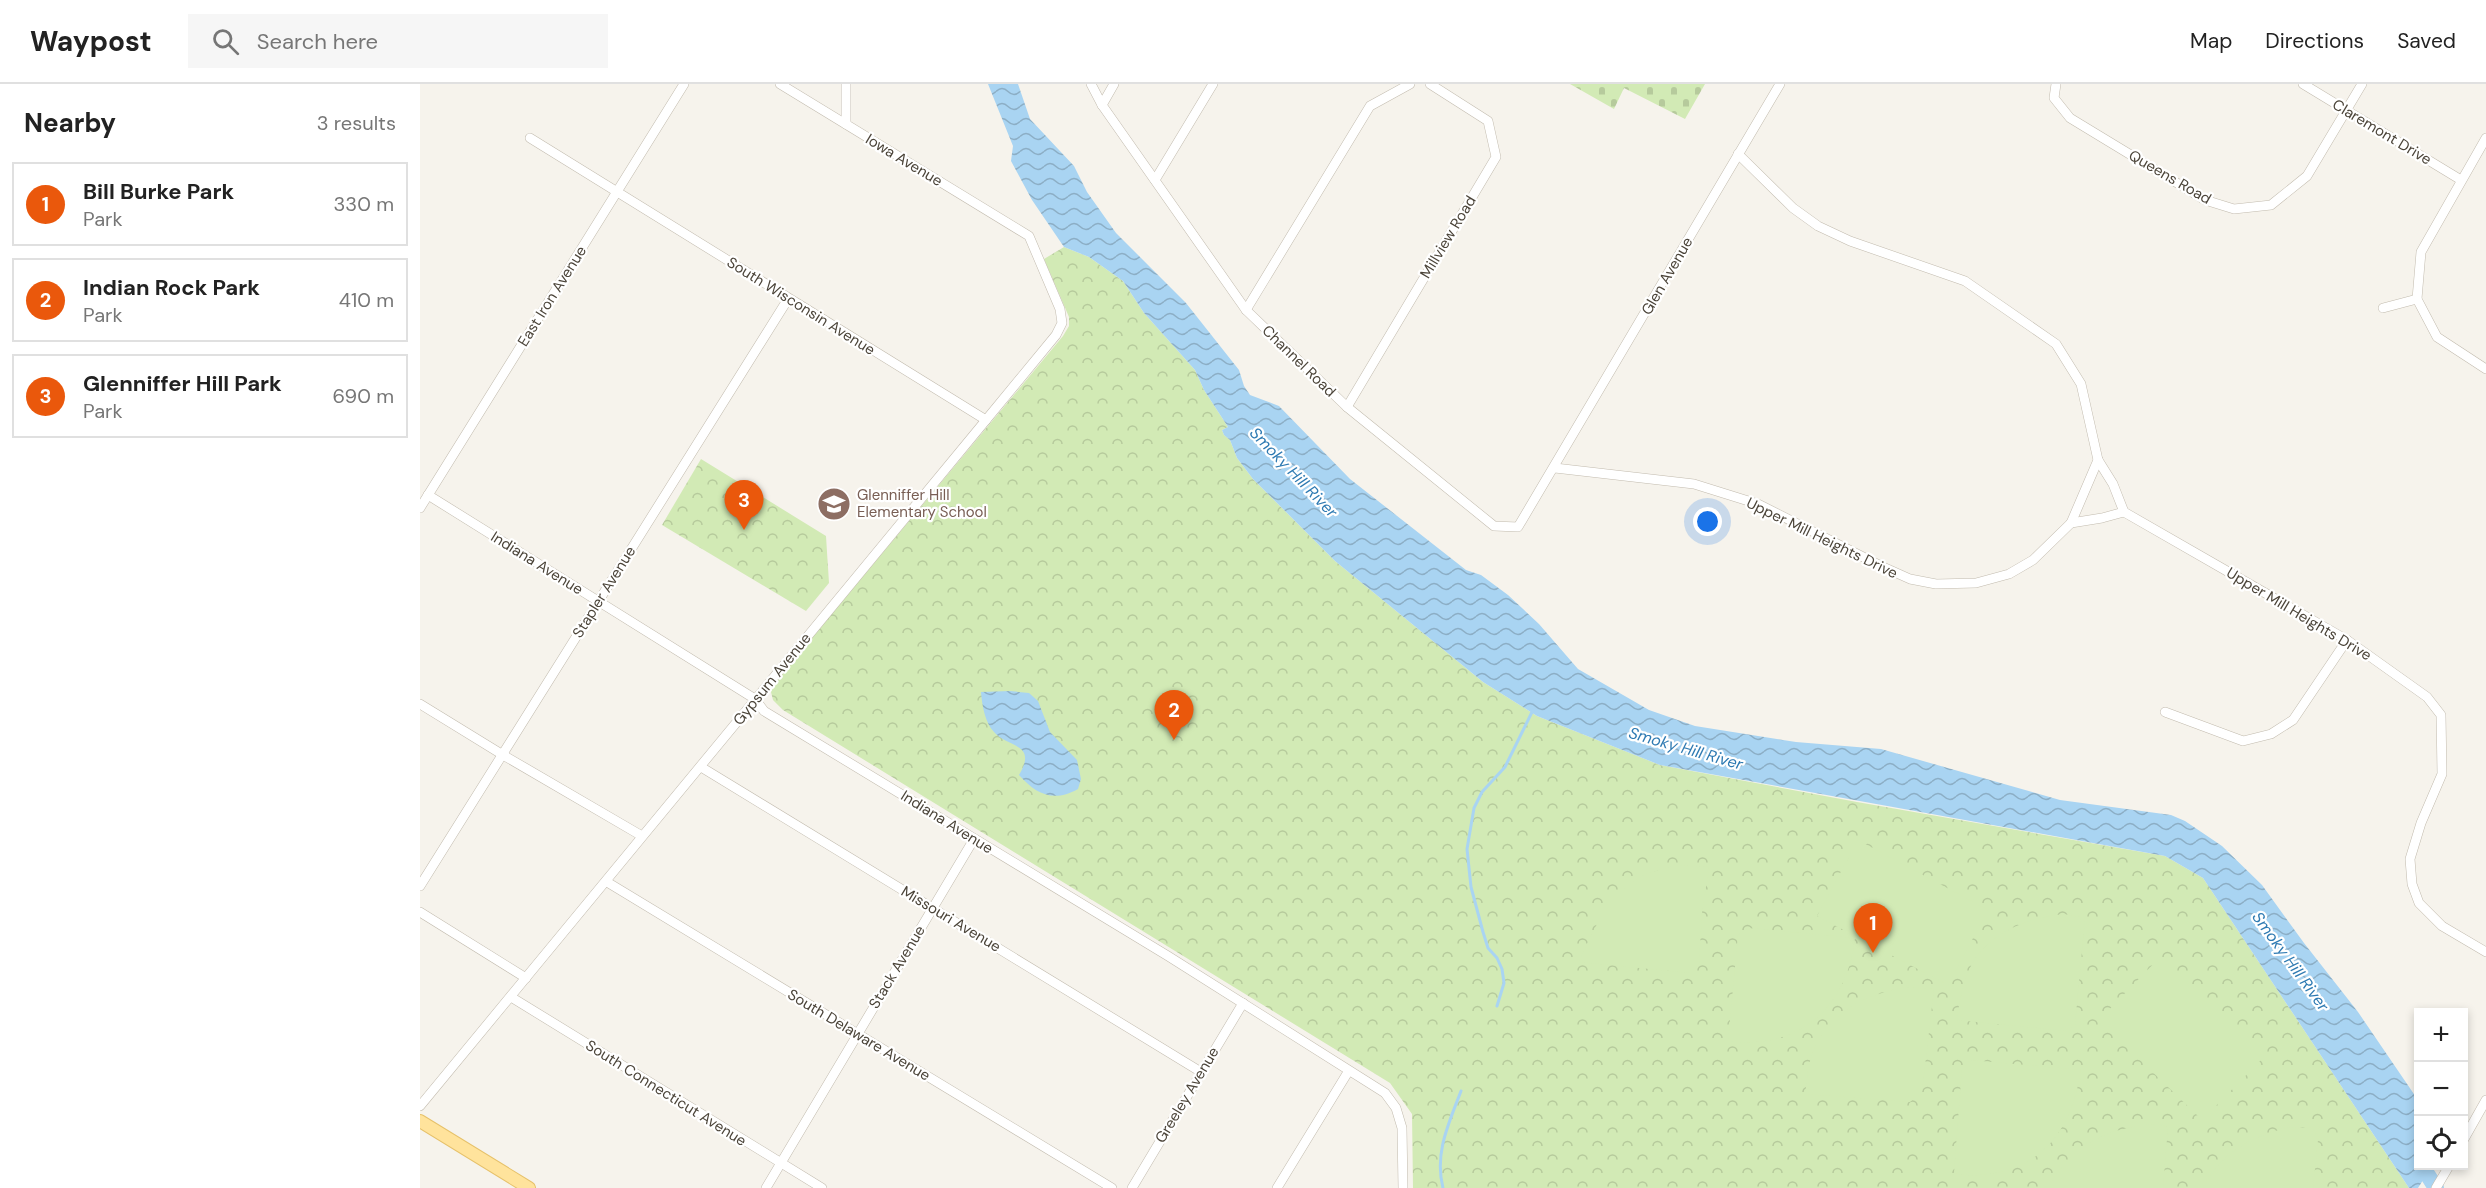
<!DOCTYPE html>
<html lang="en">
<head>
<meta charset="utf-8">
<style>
	:root { --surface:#fff; --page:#f6f6f6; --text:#222; --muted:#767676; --line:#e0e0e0; --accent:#ea580c }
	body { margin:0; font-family:"DM Sans",sans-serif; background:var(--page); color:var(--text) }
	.controls { position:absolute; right:18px; bottom:18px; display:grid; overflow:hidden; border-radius:0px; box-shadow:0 3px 9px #0003 }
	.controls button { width:54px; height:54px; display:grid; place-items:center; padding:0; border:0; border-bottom:2px solid var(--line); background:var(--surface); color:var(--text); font:30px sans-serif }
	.you { position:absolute; left:1288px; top:438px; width:21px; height:21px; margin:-15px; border:4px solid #fff; border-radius:50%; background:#1a73e8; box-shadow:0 0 0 9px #1a73e833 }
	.badge { display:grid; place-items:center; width:39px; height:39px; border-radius:50%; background:var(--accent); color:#fff; font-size:20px; font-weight:700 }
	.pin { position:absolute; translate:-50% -50px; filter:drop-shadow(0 2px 3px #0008) }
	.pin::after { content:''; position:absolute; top:32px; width:21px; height:18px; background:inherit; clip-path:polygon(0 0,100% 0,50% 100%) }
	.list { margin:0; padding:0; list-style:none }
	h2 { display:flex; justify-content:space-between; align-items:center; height:78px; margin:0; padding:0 24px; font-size:26px }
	h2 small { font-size:20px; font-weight:400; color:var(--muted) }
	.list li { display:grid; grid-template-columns:39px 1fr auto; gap:18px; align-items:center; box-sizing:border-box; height:84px; margin:0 12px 12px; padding:0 12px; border:2px solid var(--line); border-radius:0px }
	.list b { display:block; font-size:22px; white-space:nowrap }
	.list p { margin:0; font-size:20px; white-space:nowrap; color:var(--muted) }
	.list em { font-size:20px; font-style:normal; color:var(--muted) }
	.icon { flex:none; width:33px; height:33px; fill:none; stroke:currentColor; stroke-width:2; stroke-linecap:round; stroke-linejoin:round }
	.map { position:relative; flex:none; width:2066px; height:1104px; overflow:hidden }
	header { display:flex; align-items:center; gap:36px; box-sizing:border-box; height:84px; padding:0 30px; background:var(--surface); border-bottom:2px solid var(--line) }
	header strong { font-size:28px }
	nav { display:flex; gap:33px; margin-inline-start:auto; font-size:21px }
	.search { width:420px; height:54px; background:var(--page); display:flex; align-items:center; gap:15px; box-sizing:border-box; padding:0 21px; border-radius:0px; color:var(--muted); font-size:22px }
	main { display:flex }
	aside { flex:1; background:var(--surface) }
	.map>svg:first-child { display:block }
	.cemetery { fill:url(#cemetery-stones) }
	.park { fill:url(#park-crowns) }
	.pitch { fill:#d2eab5 }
	.water { fill:url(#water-waves) }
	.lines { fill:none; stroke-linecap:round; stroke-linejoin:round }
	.stream { stroke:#a9d4f2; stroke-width:3 }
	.river { stroke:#a9d4f2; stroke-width:16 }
	.minor-casing { stroke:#c2bbae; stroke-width:10 }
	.major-casing { stroke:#e6c16a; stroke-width:14 }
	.minor { stroke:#fff; stroke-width:9 }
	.major { stroke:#ffe39c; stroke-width:12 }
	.labels { text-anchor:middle; stroke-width:4.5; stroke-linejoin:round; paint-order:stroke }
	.street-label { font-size:15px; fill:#4b4439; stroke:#fff }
	.education-label { font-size:15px; fill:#785e54; stroke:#fff; text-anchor:start }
	.water-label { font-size:16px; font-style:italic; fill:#2e7ab2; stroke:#fff }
</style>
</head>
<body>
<header>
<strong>Waypost</strong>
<div class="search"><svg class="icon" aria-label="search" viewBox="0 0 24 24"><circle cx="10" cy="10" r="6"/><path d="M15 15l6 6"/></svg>Search here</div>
<nav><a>Map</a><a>Directions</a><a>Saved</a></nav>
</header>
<main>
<aside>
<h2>Nearby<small>3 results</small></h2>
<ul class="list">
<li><span class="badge">1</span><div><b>Bill Burke Park</b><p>Park</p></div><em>330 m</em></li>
<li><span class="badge">2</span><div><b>Indian Rock Park</b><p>Park</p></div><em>410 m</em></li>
<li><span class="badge">3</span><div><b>Glenniffer Hill Park</b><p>Park</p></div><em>690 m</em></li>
</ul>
</aside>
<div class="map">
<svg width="2066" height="1104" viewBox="0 0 2066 1104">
	<defs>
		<pattern id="cemetery-stones" width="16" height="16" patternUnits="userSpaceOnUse" patternTransform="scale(1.5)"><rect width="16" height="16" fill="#d2eab5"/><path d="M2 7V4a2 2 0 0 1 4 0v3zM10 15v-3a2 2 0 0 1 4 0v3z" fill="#b6ca9c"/></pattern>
		<pattern id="park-crowns" width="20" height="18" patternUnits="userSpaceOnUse" patternTransform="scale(1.5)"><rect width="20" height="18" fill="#d2eab5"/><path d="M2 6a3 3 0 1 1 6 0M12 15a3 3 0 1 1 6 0" fill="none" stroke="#b6ca9c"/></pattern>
		<pattern id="water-waves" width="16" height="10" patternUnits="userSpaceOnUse" patternTransform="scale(1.5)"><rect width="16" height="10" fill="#a9d4f2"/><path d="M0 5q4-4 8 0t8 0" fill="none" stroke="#8caec5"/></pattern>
	</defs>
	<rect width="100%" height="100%" fill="#f6f3ec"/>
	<path class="cemetery" d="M1150 0H1285L1265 35 1204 4 1194 25Z"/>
	<g class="park">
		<path d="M644 163 669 173 703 197 724 229 775 286 784 306 808 343 802 346 804 351 810 356 817 374 833 395 915 477 1063 598 1117 632 1240 681 1437 718 1745 772 1783 794 1989 1104H993L992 1030 970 999 363 626 353 616 350 604 643 252 649 242V233L624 175Z"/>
		<path d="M281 375 406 452 409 499 386 527 242 441Z"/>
	</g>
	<g class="pitch">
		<path d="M1438 756 1568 826 1528 901 1397 832Z"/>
		<path d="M1254 781 1289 783 1282 829 1279 880 1270 889 1159 878C1174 844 1188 812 1222 792 1232 787 1244 785 1254 781Z"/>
		<path d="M1644 830 1665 834 1655 941 1647 947 1536 936C1540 919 1542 902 1549 886 1566 849 1607 834 1644 830Z"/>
		<path d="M1328 844 1435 854C1427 924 1379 966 1308 957L1318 851Z"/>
		<path d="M1740 873 1843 974 1782 1036 1679 936Z"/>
		<path d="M1485 903 1514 905 1502 1008 1490 1018 1385 1010C1387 999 1387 988 1390 977 1403 930 1442 912 1485 903Z"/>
		<path d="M1551 976 1661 986C1653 1035 1632 1076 1580 1088 1563 1091 1550 1093 1534 1089L1542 983Z"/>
		<path d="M1738 1040 1748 1043 1743 1104H1629C1649 1060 1692 1042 1738 1040Z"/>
		<path d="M1871 1043 1893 1044 1898 1056 1893 1104H1782C1801 1069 1832 1051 1871 1043Z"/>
	</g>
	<g class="water">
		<path d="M568 0H598L610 35 654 82 667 108 696 149 766 219 819 286 824 302 830 311 859 322 930 395 1046 486 1061 491 1088 511 1119 540 1158 585 1229 626 1275 642 1376 658 1461 665 1640 716 1751 731 1765 737 1802 762 1842 801 1884 859 1938 928 1998 1016V1082H2012L1998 1104H1989L1783 794 1745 772 1240 681 1117 632 1063 598 915 477 833 395 817 374 810 356 804 351 802 346 808 343 784 306 775 286 724 229 703 197 669 173 644 163 612 116 591 77 593 62Z"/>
		<path d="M590 607 609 609 618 617 630 648 657 676 661 695 658 705C633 719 616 710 599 691 618 659 588 664 574 648 565 639 562 621 561 608Z"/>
	</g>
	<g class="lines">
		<g class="stream">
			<path d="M1077 922 1084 899 1082 885 1077 874 1068 864 1063 848 1051 803 1047 765 1054 724 1062 708 1085 683 1113 626"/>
			<path d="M1023 1104C1014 1069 1029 1039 1041 1007"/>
		</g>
		<path class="river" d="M2002 1082 2016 1104"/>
		<defs>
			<g id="minor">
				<path d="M671 0 682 21 826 226 927 323 1074 442 1098 443 1360 0"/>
				<path d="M1636 0 1634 14 1650 34 1785 116 1814 125 1851 121 1887 92 1942 0"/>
				<path d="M1883 0 2041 96"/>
				<path d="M682 21 694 0"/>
				<path d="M426 40V0"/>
				<path d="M110 54 566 336"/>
				<path d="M2066 54 2001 168 1997 215 2017 253 2066 285"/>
				<path d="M735 96 793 0"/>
				<path d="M1963 224 1997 215"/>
				<path d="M826 226 950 22 990 0"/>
				<path d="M927 323 1076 73 1068 37 1010 0"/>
				<path d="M1135 384 1274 400 1338 420 1461 482 1490 495 1516 500 1556 499 1589 490 1613 476 1651 439 1678 376 1661 300 1636 260 1545 197 1430 157 1398 142 1373 124 1318 70"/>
				<path d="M8 411 335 615 344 627 748 872 965 1009 976 1024 982 1044 983 1104"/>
				<path d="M0 424 264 0"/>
				<path d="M1704 428 1927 556 2007 613 2021 631 2022 690 2001 739 1990 775 1992 800 1999 819 2022 842 2066 868"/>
				<path d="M1651 439 1682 434 1704 428 1693 400 1678 376"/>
				<path d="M0 620 83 671 222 752"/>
				<path d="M1745 628 1823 657 1851 650 1873 636 1927 556"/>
				<path d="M281 683 781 988"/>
				<path d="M187 798 692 1104"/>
				<path d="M0 802 368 215"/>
				<path d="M0 828 106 894"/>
				<path d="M91 913 402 1104"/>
				<path d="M0 1022 566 336 636 251 642 239 640 225 609 152 360 0"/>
				<path d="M2044 1055 2066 1016"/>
				<path d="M346 1104 554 755"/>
				<path d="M712 1104 823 919"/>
				<path d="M857 1104 928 988"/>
				<path d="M2016 1104 2029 1082"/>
			</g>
			<path id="major" d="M0 1037 109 1104"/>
		</defs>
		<use href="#minor" class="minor-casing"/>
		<use href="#major" class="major-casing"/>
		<use href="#minor" class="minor"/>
		<use href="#major" class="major"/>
	</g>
	<defs>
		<symbol id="school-disc" viewBox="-11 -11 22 22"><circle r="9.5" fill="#8d6e63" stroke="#fff"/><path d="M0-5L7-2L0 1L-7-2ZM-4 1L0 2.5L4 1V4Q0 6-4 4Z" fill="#fff"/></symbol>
	</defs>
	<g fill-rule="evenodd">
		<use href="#school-disc" x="395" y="401" width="38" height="38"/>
	</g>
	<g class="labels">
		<g class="street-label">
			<text transform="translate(1962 48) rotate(31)" y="5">Claremont Drive</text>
			<text transform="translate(484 76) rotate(31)" y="5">Iowa Avenue</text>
			<text transform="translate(1750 93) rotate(30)" y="5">Queens Road</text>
			<text transform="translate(1028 153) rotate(-59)" y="5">Millview Road</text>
			<text transform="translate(1247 192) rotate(-60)" y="5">Glen Avenue</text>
			<text transform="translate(132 212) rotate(-58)" y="5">East Iron Avenue</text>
			<text transform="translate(381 222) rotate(32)" y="5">South Wisconsin Avenue</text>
			<text transform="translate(879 277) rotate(44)" y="5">Channel Road</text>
			<text transform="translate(1402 454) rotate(26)" y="5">Upper Mill Heights Drive</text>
			<text transform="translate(117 479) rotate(32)" y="5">Indiana Avenue</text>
			<text transform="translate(184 508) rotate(-58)" y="5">Stapler Avenue</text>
			<text transform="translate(1879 530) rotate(31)" y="5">Upper Mill Heights Drive</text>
			<text transform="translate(352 595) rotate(-51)" y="5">Gypsum Avenue</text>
			<text transform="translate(527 738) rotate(32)" y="5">Indiana Avenue</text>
			<text transform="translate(531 835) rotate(31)" y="5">Missouri Avenue</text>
			<text transform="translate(477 883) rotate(-59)" y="5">Stack Avenue</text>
			<text transform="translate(439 951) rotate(31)" y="5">South Delaware Avenue</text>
			<text transform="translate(246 1009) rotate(32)" y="5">South Connecticut Avenue</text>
			<text transform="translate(767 1011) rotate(-59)" y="5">Greeley Avenue</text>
		</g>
		<g class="education-label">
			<text x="437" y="416">Glenniffer Hill<tspan x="437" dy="17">Elementary School</tspan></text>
		</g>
		<g class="water-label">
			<text transform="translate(874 388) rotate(46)" y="6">Smoky Hill River</text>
			<text transform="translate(1266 664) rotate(16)" y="6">Smoky Hill River</text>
			<text transform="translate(1871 877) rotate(54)" y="6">Smoky Hill River</text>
		</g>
	</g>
</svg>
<div class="controls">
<button>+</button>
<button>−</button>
<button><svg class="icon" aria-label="locate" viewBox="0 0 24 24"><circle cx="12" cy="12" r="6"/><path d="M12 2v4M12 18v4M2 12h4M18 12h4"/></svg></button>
</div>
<div class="you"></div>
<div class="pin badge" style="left:1453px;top:869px">1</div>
<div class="pin badge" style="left:754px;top:656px">2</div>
<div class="pin badge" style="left:324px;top:446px">3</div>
</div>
</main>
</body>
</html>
